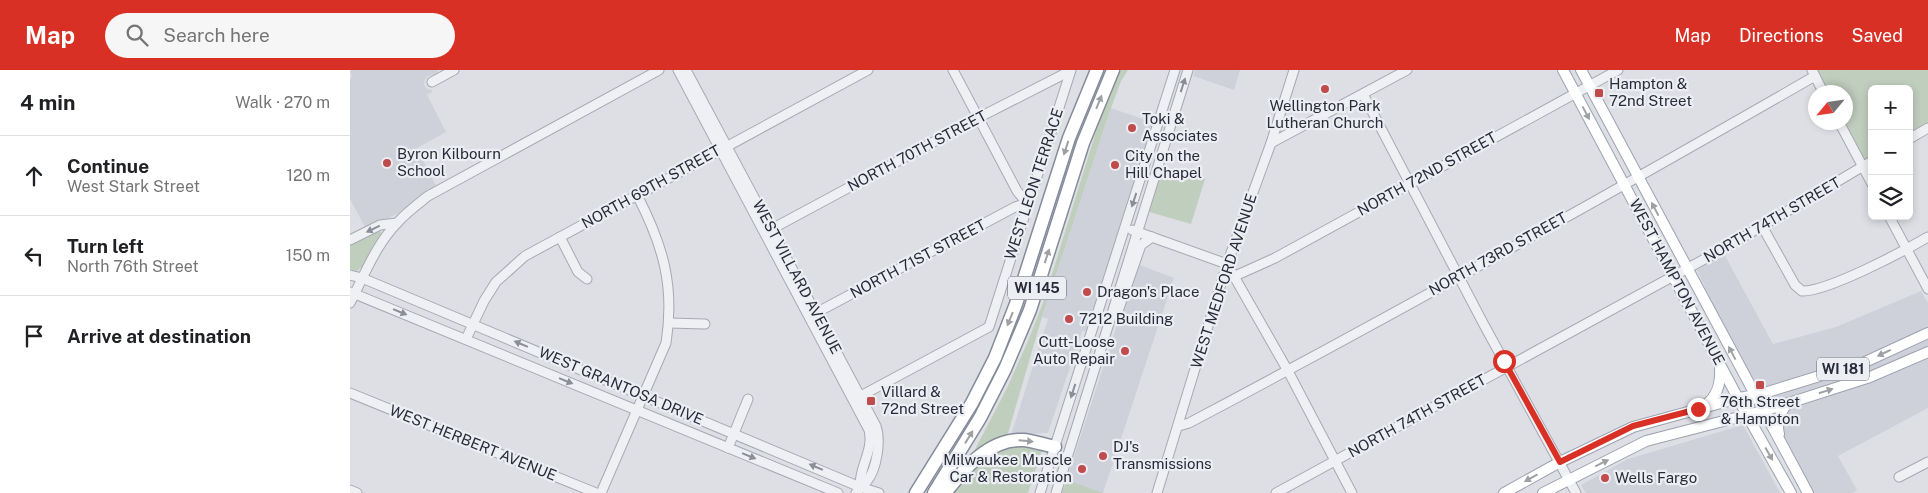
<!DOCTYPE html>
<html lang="en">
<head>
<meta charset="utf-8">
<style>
	:root { --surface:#fff; --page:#f6f6f6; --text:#202124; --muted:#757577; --line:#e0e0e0; --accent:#d93025 }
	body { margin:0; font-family:"Public Sans",sans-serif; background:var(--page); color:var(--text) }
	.controls { position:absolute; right:15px; top:15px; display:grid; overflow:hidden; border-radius:8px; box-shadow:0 2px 8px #0003 }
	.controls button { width:45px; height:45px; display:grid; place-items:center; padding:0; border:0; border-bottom:1px solid var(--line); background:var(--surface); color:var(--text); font:25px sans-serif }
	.compass { position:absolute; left:1458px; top:15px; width:45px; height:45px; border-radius:50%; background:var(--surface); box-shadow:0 2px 8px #0003; rotate:241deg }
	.stop { position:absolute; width:15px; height:15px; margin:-11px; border:4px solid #d93025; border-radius:50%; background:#fff }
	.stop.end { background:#d93025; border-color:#fff; box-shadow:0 1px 5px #0008 }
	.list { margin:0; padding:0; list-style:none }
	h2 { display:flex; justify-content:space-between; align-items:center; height:65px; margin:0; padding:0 20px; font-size:21px }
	h2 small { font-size:16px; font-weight:400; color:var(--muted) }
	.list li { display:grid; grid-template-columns:32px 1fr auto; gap:15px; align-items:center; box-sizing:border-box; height:80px; padding:0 20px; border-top:1px solid var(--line) }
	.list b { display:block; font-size:19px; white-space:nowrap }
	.list p { margin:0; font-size:16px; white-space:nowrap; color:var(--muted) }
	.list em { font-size:16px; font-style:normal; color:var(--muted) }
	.icon { flex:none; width:28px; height:28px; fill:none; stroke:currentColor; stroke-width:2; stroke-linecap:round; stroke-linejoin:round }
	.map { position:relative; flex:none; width:1578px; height:423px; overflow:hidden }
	header { display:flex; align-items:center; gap:30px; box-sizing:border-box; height:70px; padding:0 25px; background:var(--accent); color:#fff }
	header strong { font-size:24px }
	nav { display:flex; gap:28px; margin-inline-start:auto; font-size:18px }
	.search { width:350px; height:45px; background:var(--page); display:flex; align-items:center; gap:12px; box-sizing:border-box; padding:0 18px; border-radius:28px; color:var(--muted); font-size:19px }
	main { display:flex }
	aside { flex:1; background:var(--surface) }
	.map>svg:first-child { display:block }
	.built { fill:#cfd1da }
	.green { fill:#c0cebe }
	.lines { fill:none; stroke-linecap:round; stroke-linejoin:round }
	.minor-casing { stroke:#a7a9b2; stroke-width:11 }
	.major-casing { stroke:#9da2b0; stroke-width:12 }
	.highway-casing { stroke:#858b9a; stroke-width:15 }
	.minor { stroke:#eff0f4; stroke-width:9 }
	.major { stroke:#fff; stroke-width:10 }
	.highway { stroke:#fff; stroke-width:12 }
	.oneway { fill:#8c8e97 }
	.oneway2 { fill:#9ea0a6 }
	.route { stroke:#d93025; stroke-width:6 }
	.poi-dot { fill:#c04b4c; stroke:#eceef3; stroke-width:2 }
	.labels { text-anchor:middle; stroke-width:4.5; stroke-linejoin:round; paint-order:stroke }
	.shield { fill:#eceef3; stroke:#636672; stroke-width:1 }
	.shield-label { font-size:14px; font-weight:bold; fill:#282c3a }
	.poi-label { font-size:15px; fill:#282c3a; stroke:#eceef3; text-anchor:start }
	.street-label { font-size:15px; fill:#282c3a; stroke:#eceef3 }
</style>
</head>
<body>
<header>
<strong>Map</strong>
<div class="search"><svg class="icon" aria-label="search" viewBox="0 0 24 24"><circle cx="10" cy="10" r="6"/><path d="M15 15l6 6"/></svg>Search here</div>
<nav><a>Map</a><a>Directions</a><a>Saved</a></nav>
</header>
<main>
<aside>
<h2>4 min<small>Walk · 270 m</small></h2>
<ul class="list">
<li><svg class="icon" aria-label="ahead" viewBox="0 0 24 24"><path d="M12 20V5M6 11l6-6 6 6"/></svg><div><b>Continue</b><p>West Stark Street</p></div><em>120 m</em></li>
<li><svg class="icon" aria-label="left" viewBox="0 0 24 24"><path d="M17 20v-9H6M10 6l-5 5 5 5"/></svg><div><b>Turn left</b><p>North 76th Street</p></div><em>150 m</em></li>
<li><svg class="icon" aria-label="arrive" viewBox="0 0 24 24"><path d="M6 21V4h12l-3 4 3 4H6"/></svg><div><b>Arrive at destination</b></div></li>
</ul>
</aside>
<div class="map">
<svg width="1578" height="423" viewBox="0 0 1578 423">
	<rect width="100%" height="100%" fill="#dddfe5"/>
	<g class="built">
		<path d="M0 0H87L89 4 78 6 75 9 74 15 77 19 82 20V22L77 25 96 62 67 78 86 116 47 144 16 159 0 129V9L2 7Z"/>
		<path d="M845 0H890L884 20 843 6Z"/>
		<path d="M761 38 804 53 736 261H732L698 363 661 365 698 249 692 247Z"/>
		<path d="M1374 184 1423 274 1486 257 1571 221 1578 233V338L1488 386 1507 420 1503 423H1458L1405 326 1347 200Z"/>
		<path d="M787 194 824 208 753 423H712Z"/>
		<path d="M1393 355 1430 423H1236L1231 415 1278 389Z"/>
	</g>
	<g class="green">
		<path d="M771 0H778L771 11 761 38 692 247 656 370 621 387 657 318 678 271 694 230 748 55Z"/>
		<path d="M1466 0H1578V56L1559 67V19H1522V88L1515 90 1495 53 1496 22H1478Z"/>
		<path d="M811 96 855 109 841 154 796 141Z"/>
		<path d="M29 161 32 163 13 196 7 201 0 199V175Z"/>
		<path d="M660 375 686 376 692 381 678 423H603L615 407 630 391Z"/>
		<path d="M717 410 753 423H712Z"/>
	</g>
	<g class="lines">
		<defs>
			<g id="minor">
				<path d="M328 0 519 360C524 381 509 396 510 417"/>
				<path d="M336 0 526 356C531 370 527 399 517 411 513 415 509 419 506 423"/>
				<path d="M1462 0 1473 22"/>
				<path d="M82 12 104 0"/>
				<path d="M1013 24 1133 253 1226 423"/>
				<path d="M1489 52 1522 114"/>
				<path d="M1559 69 1578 58"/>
				<path d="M921 73 1057 0"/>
				<path d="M1539 146 1578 219"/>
				<path d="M1412 156 1445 215 1452 221C1477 222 1554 181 1578 167"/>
				<path d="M782 160 877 194 938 301 1002 423"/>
				<path d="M418 161 628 48 720 1"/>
				<path d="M210 167 228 202 237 209"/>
				<path d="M0 170 30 155 47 153"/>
				<path d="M0 205 12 208 510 417 529 423"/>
				<path d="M885 206 925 188 1268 0"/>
				<path d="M0 222 488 423"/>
				<path d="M0 233C14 206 26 174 48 152 57 142 68 134 78 126L309 0"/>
				<path d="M767 244 791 175 802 167"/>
				<path d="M462 245 665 137 677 133 667 121 603 0"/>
				<path d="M319 253 355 254"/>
				<path d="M116 269 134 231 146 212 175 186 518 0"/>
				<path d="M0 323 246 423"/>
				<path d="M507 328 639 257 721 0"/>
				<path d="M829 356 839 353C1049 242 1258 125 1465 6"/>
				<path d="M378 378 398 329"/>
				<path d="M1549 407 1578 392"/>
				<path d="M0 420 7 423"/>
				<path d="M251 423 316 273C325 216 313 175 287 125"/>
				<path d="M690 423 825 0"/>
				<path d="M706 423C751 282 793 141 838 0"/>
				<path d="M807 423 877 194 921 73 944 0"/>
				<path d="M926 423 1373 179 1522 91"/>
			</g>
			<g id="major">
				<path d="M1213 0 1397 345 1441 423"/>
				<path d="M1231 0 1458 423"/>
				<path d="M1354 336C1368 327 1371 313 1370 297"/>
				<path d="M1429 364C1426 352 1430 342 1438 333"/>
				<path d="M1154 423 1210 392 1283 357 1389 328 1411 324 1515 292 1578 263"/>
				<path d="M1193 423 1296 371 1420 339 1520 307 1578 282"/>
			</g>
			<g id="highway">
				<path d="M566 423 622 333 645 288 666 234 719 68 747 0"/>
				<path d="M584 423 630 348 655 299 680 240 733 73 763 0"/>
				<path d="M595 423C614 399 639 368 674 370 684 371 695 375 705 377"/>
			</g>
		</defs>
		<use href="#minor" class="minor-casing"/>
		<use href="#major" class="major-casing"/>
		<use href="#highway" class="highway-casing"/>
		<use href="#minor" class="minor"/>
		<use href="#major" class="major"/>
		<use href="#highway" class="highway"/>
	</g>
	<defs><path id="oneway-solid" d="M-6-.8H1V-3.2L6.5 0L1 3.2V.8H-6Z" transform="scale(1.25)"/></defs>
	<g class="oneway">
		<use href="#oneway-solid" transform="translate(833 15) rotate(-72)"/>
		<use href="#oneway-solid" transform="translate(784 130) rotate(108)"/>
		<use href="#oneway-solid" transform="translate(23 159) rotate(154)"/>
		<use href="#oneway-solid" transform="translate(50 242) rotate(22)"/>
		<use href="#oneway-solid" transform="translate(171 274) rotate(-157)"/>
		<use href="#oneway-solid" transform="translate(216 311) rotate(22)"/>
		<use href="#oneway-solid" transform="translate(723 321) rotate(108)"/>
		<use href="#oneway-solid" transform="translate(399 386) rotate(22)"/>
		<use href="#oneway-solid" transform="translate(466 397) rotate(-157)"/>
	</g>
	<g class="oneway2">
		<use href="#oneway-solid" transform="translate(749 32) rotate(-68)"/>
		<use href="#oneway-solid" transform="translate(1236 43) rotate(62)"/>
		<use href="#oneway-solid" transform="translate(716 78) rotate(108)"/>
		<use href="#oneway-solid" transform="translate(1305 139) rotate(-118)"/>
		<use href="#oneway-solid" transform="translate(697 186) rotate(-72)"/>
		<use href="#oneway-solid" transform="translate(660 249) rotate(112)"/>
		<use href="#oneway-solid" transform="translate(1382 283) rotate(-118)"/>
		<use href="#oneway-solid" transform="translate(1534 283) rotate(155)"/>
		<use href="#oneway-solid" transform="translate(1476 321) rotate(-18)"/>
		<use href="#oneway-solid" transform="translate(619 367) rotate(-58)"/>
		<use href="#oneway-solid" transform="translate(676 371) rotate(5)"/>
		<use href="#oneway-solid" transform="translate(1419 384) rotate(61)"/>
		<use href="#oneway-solid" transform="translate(1252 393) rotate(-26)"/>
		<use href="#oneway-solid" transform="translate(1181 408) rotate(151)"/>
	</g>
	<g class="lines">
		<path class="route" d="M1154 291 1210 392 1283 356 1348 339"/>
	</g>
	<g class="poi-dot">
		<circle cx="975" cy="19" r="5"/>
		<rect x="1244" y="18" width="10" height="10" rx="2.5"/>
		<circle cx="782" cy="58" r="5"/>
		<circle cx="37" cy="93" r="5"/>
		<circle cx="765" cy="95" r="5"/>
		<circle cx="737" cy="222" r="5"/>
		<circle cx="719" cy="249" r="5"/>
		<circle cx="775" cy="281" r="5"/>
		<rect x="1405" y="310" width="10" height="10" rx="2.5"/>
		<rect x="516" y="326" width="10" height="10" rx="2.5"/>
		<circle cx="753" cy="386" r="5"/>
		<circle cx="732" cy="399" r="5"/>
		<circle cx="1255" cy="408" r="5"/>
	</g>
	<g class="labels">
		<g class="shield">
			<rect x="658" y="206.5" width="58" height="23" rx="4"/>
			<rect x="1467" y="287.5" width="52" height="23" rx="4"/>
		</g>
		<g class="shield-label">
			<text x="687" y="223">WI 145</text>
			<text x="1493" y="304">WI 181</text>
		</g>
		<g class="poi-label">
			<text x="1259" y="19">Hampton &amp;<tspan x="1259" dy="17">72nd Street</tspan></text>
			<text x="975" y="41" text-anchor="middle">Wellington Park<tspan x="975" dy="17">Lutheran Church</tspan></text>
			<text x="792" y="54">Toki &amp;<tspan x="792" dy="17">Associates</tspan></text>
			<text x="47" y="89">Byron Kilbourn<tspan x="47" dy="17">School</tspan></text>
			<text x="775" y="91">City on the<tspan x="775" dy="17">Hill Chapel</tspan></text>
			<text x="747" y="227">Dragon's Place</text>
			<text x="729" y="254">7212 Building</text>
			<text x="765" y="277" text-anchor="end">Cutt-Loose<tspan x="765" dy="17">Auto Repair</tspan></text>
			<text x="531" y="327">Villard &amp;<tspan x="531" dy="17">72nd Street</tspan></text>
			<text x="1410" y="337" text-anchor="middle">76th Street<tspan x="1410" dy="17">&amp; Hampton</tspan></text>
			<text x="763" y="382">DJ's<tspan x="763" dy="17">Transmissions</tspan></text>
			<text x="722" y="395" text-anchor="end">Milwaukee Muscle<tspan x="722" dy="17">Car &amp; Restoration</tspan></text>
			<text x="1265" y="413">Wells Fargo</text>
		</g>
		<g class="street-label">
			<text transform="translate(567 81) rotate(-28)" y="5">NORTH 70TH STREET</text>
			<text transform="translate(1077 104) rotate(-29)" y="5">NORTH 72ND STREET</text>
			<text transform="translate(684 114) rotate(-72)" y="5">WEST LEON TERRACE</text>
			<text transform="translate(301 117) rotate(-29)" y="5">NORTH 69TH STREET</text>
			<text transform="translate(1422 150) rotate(-30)" y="5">NORTH 74TH STREET</text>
			<text transform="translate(1148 184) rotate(-29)" y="5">NORTH 73RD STREET</text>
			<text transform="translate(568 189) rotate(-28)" y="5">NORTH 71ST STREET</text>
			<text transform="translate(447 207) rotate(62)" y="5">WEST VILLARD AVENUE</text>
			<text transform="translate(874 211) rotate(-72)" y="5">WEST MEDFORD AVENUE</text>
			<text transform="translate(1327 212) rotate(62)" y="5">WEST HAMPTON AVENUE</text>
			<text transform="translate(271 316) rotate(23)" y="5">WEST GRANTOSA DRIVE</text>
			<text transform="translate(1067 346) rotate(-29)" y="5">NORTH 74TH STREET</text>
			<text transform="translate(123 373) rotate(22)" y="5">WEST HERBERT AVENUE</text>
		</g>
	</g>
</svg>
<div class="controls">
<button>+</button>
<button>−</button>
<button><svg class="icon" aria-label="layers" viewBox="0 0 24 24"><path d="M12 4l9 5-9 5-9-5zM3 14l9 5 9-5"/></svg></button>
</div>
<svg class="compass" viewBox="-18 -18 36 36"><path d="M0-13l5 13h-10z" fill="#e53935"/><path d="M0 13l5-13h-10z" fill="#757577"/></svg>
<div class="stop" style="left:1154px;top:291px"></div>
<div class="stop end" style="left:1348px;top:339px"></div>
</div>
</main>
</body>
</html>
